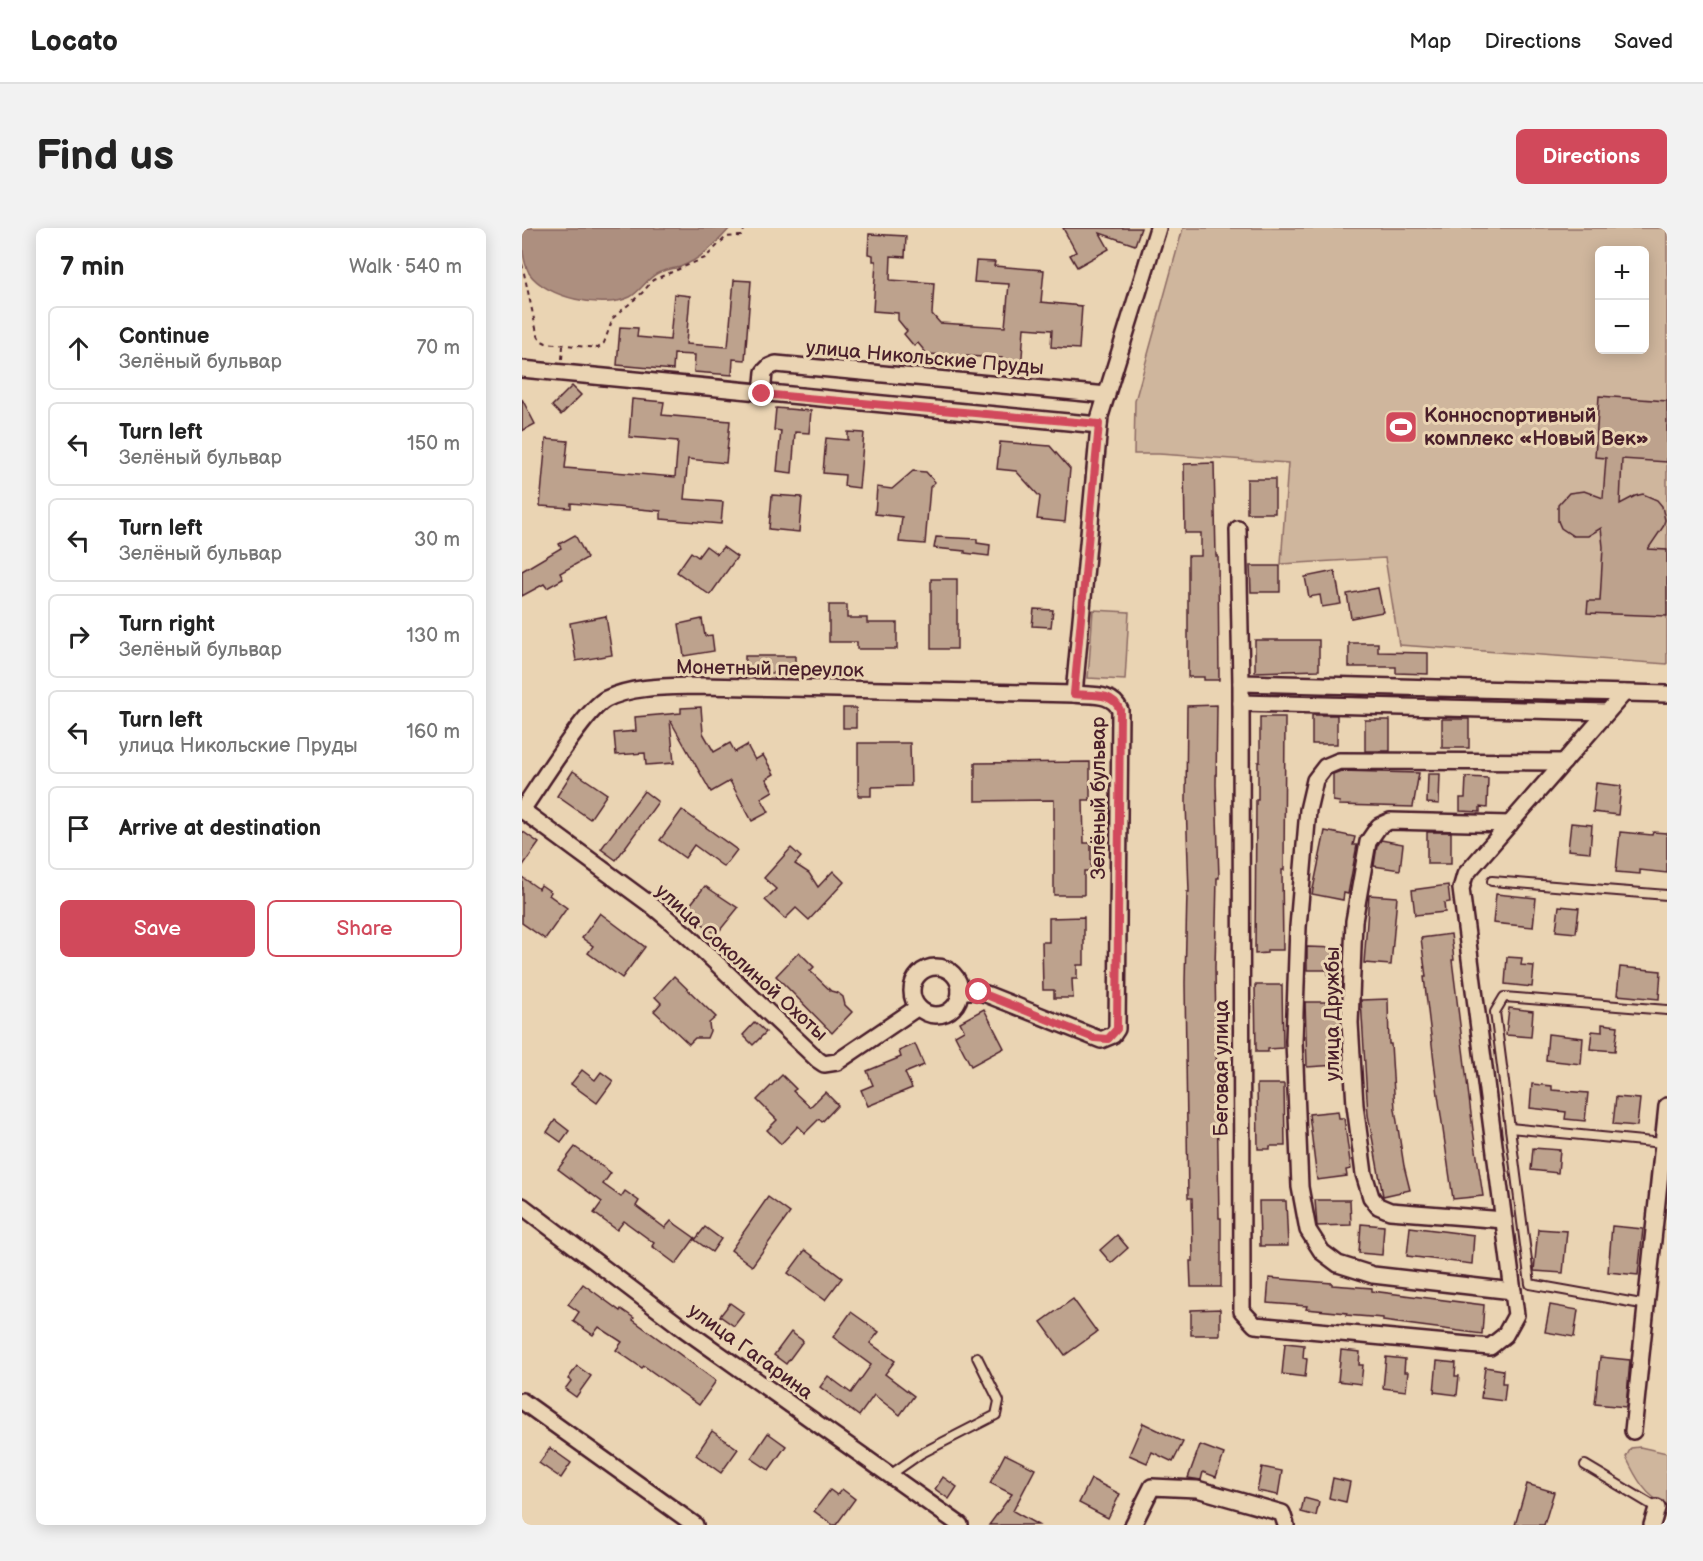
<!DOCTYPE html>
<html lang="en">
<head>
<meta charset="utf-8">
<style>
	:root { --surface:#fff; --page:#f2f2f2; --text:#222; --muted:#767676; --line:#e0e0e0; --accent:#d1495b }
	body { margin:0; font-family:"Balsamiq Sans",sans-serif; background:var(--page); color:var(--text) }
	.controls { position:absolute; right:18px; top:18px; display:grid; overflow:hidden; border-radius:9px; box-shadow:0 3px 15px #0003 }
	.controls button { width:54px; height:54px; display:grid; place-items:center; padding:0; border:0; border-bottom:2px solid var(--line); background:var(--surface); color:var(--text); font:30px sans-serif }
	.stop { position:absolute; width:18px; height:18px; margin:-14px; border:4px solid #d1495b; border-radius:50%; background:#fff }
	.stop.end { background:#d1495b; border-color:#fff; box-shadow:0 2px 6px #0008 }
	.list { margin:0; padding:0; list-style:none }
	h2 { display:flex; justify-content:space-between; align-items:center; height:78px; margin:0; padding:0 24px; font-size:26px }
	h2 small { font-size:20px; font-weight:400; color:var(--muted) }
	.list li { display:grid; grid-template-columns:39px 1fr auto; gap:18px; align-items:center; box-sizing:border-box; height:84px; margin:0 12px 12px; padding:0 12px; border:2px solid var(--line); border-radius:9px }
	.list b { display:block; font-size:22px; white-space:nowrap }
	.list p { margin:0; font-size:20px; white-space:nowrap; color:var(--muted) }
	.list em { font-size:20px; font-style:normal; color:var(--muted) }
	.actions { display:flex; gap:12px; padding:18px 24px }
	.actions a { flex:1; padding:14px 0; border:2px solid var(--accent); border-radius:9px; text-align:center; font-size:21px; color:var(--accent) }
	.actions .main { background:var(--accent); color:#fff }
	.icon { flex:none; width:33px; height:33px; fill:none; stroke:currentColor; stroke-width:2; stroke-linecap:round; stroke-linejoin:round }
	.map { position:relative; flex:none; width:1145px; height:1297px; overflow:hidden; border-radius:9px }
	header { display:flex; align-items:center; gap:36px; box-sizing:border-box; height:84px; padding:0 30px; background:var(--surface); border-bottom:2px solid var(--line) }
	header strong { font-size:28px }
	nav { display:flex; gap:33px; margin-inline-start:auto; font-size:21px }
	.intro { display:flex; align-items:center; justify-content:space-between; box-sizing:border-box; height:144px; padding:0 36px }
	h1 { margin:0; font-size:42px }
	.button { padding:15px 27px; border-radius:9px; background:var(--accent); color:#fff; font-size:21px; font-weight:700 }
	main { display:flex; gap:36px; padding:0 36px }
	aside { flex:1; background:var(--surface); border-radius:9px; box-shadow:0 3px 15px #0003 }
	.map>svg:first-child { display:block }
	.green { fill:#cfb69d; stroke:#8c6a64; stroke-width:1.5; fill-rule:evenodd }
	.water { fill:#ad8f7f; stroke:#85625d; stroke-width:1.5 }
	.building { fill:#bda28d; stroke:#4a1f2b; stroke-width:1.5 }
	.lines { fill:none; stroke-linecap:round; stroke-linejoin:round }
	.service-casing { stroke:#4a1f2b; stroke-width:12 }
	.minor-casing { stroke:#4a1f2b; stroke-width:20 }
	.path { stroke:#4a1f2b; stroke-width:2; stroke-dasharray:4.5 4.5; stroke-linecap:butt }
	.service { stroke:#ead4b3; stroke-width:8 }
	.minor { stroke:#ead4b3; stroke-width:15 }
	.route { stroke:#d1495b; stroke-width:8 }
	.labels { text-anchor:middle; stroke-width:6; stroke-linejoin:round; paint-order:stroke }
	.street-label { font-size:20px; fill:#4a1f2b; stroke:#ead4b3 }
	.poi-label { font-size:20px; font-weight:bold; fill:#4a1f2b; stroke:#ead4b3; text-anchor:start }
</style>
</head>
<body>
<header>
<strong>Locato</strong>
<nav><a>Map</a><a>Directions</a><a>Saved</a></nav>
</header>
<div class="intro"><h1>Find us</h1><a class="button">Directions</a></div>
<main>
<aside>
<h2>7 min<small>Walk · 540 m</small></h2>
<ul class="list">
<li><svg class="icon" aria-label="ahead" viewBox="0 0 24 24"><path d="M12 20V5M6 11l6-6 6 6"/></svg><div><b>Continue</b><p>Зелёный бульвар</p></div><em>70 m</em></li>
<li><svg class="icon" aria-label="left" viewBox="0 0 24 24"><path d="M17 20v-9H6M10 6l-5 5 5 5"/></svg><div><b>Turn left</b><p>Зелёный бульвар</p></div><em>150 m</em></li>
<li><svg class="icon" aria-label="left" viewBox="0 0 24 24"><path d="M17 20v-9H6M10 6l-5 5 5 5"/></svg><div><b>Turn left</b><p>Зелёный бульвар</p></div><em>30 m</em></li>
<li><svg class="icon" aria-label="right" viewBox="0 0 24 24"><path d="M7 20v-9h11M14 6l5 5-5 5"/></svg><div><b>Turn right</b><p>Зелёный бульвар</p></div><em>130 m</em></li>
<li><svg class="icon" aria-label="left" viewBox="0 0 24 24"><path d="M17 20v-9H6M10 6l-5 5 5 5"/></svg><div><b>Turn left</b><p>улица Никольские Пруды</p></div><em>160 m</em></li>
<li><svg class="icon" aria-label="arrive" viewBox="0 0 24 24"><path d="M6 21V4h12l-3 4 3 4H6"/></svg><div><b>Arrive at destination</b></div></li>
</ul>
<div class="actions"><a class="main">Save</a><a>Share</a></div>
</aside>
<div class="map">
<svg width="1145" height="1297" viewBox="0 0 1145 1297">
	<rect width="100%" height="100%" fill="#ead4b3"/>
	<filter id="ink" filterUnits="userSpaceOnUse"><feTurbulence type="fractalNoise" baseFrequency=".0167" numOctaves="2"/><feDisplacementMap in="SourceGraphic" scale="12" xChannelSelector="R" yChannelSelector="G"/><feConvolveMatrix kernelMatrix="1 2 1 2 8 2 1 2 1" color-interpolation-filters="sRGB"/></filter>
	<g filter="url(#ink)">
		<g class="green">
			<path d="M661 0H1145V436L877 417 863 330 759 336 766 235 637 226H612L613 173ZM1078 22H1122V122H1078Z"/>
			<path d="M571 382 607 384 603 452 566 450Z"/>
			<path d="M1118 1219 1145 1225V1276C1125 1272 1112 1246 1104 1229L1109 1220Z"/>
		</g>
		<path class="water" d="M0 0H208C193 17 179 31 158 39 150 41 142 42 136 45 125 50 119 63 108 69 81 82 24 70 7 45 0 31 0 15 0 0Z"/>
		<g class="building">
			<path d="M541 0H619L613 17 578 5 587 21 555 39 548 27 554 24Z"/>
			<path d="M347 6 384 8 383 29 369 28 368 52 412 55 410 86 418 95 483 99 487 56 452 54 454 33 473 34 472 38 522 42 519 74 560 78 557 121 529 119 530 102 502 100 499 143 479 141 480 130 405 126 396 115 392 118 382 106 385 103 376 92V85L351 83 354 33H351V27L346 26Z"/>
			<path d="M212 52 229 53 223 132 211 131 210 147 172 144 173 127 152 126 151 142 95 137 98 99 116 100 115 109 148 112 152 66 168 68 164 116 206 119Z"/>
			<path d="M50 158 59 167 39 187 30 178Z"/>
			<path d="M1077 168 1145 173V234L1100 231 1098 276 1113 268 1121 266 1135 272 1140 278 1143 292 1141 299 1126 321 1145 322V388L1065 385 1066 373H1078L1081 319 1079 300 1066 308H1051L1039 300 1036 293V277L1047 265 1062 263 1081 270 1084 230 1073 229Z"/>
			<path d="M0 171 13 196 0 203Z"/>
			<path d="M110 171 142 174 140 187 208 193 204 235 166 231 162 271 201 274 199 296 139 291V283L49 275V280L18 278 24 211 46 213 43 240 153 249 156 213 107 209Z"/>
			<path d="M254 180 289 183 287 205 273 204 270 245 255 243 259 203 252 202Z"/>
			<path d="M326 204 342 205 337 260 322 258 323 247 301 245 304 210 326 212Z"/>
			<path d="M478 214 528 218 548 241 543 294 515 291 518 269 494 243 475 241Z"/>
			<path d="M692 235 694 328H696L697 452H682V449H666V328H679V305H663L662 236Z"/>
			<path d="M391 243 404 244 413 254 408 259 403 316 377 314 380 289 353 286 355 259 370 261Z"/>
			<rect x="725" y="251" width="28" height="34"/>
			<path d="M250 267 280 269 277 304 247 301Z"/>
			<path d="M53 307 65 330 38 345 41 351 25 360 22 356 0 368V343L39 320 37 316Z"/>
			<path d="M414 309 455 311V315L468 317 467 328 443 325V323L412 320Z"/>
			<path d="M184 318 195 326 201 319 215 329 188 367 155 344 169 324 176 329Z"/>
			<path d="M728 338H758V364H729Z"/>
			<path d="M813 343 819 376 800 379 798 367 787 369 783 349Z"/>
			<rect x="409" y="351" width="26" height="70"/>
			<path d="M856 360 861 384 829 390 825 366Z"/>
			<path d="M307 377H325V390H345V395H375V421H335V414H307Z"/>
			<path d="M512 381 531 382 529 399 510 398Z"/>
			<path d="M84 388 90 427 54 433 48 395Z"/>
			<path d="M180 391 183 408 190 407 192 423 162 428 157 396Z"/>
			<path d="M733 412H797V442L733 444Z"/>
			<path d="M827 415H856V424L906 425V446L874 445V439H827Z"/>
			<rect x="223" y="428" width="50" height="17"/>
			<path d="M695 477 694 557 697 650H695L693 740 697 990H699V1059H669L668 1033H671L670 970H666L663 755 665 664H667L664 574 665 478Z"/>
			<path d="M179 479 181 505 192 524 208 515 213 524 225 517 233 532 241 527 252 546 244 551 251 563 239 570 247 584 230 593 208 553 189 564 148 492 152 535 124 537 123 525 94 527 92 505 114 503 113 489 159 485V480Z"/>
			<rect x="321" y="480" width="13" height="20"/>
			<rect x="790" y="487" width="25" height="29"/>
			<path d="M738 489H763L762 642H760L761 722H745V725L733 726 734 572H736V534H738Z"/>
			<rect x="920" y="491" width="27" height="29"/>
			<rect x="843" y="492" width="25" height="31"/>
			<path d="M336 515H388L389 558 349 559V568H336Z"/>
			<path d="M568 534V572H561L562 615H569V643H562V667H532V572L453 573V535Z"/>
			<path d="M51 543 85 566 68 591 35 568Z"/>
			<path d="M819 543 897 545 891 579 817 577 818 574 811 573V546Z"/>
			<path d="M906 546H918L917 576 905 575Z"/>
			<path d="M944 549 966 550 965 580 958 579V584L938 583V570H943Z"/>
			<path d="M1074 555 1099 558 1096 587 1071 584Z"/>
			<path d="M122 563 136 574 94 632 79 621Z"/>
			<path d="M160 582 215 622 202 639 172 617 163 630 138 612Z"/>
			<path d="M1049 595 1070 597 1068 624 1046 622Z"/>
			<path d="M0 603 17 615 0 639Z"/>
			<path d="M803 603 833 609 831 617H835L826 666 822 665 821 672 790 666Z"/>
			<rect x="905" y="604" width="24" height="32"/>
			<path d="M1098 604 1130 607 1131 604 1145 605V645L1118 642V646L1094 644Z"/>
			<path d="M859 612 881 616 878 642 852 638 855 618Z"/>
			<path d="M269 620 279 629 273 636 287 645 296 659 311 643 322 654 287 692 274 680 263 691 243 672 254 661 242 650Z"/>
			<path d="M0 649 17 661 19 657 29 664 27 667 45 680 23 711 0 695Z"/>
			<path d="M926 657 928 674 922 675 923 684 893 687 890 662Z"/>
			<path d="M183 658 216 680 194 707 164 682Z"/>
			<path d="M974 666 1014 670 1011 699 971 695Z"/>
			<path d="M847 667 875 669 869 737 842 735Z"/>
			<path d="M1037 678 1057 680 1054 705 1034 703Z"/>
			<path d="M78 685 123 719 100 750 66 725 71 718 60 710Z"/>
			<path d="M562 689V737H555V751H550L551 770H532V762H521L520 714H527V690Z"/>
			<path d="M929 706 932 732H930L951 902 961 968 931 971 916 867 902 749H904L899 710Z"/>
			<path d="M785 719 815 720V727H819V747H806V742H785Z"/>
			<path d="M277 724 292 739 288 743 309 763 316 765 321 769 323 777 330 784 310 805 254 748Z"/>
			<path d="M985 729 1000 730 999 737 1012 738 1010 759 983 756Z"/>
			<path d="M1098 739 1139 743 1137 771 1095 767Z"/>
			<path d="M152 748 194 789 187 795 188 803 185 810H173L167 816 132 783 139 775 133 769Z"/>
			<path d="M733 757H760L761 820 746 821V824H734Z"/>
			<path d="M866 771 867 816H869L873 881 882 938 888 962 861 968 846 887 839 772Z"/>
			<path d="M783 774H813V781H817L820 830 815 831V837L785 839Z"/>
			<path d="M987 780 1011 783 1009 809 984 807Z"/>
			<path d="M462 781 482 820 449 838 433 807 442 802 438 794Z"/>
			<path d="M233 794 244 804 231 817 221 807Z"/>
			<path d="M1080 796 1096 798 1093 823 1068 821 1070 803 1080 804Z"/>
			<path d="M1026 806 1061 810 1059 836 1024 832Z"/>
			<path d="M393 816 402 837 383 845 390 860 346 878 339 862 351 857 345 843 379 829 377 823Z"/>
			<path d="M60 842 73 852 79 844 91 853 75 875 49 856Z"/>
			<path d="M260 847 274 861 271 863 288 879 303 864 316 877 300 894 297 891 283 905 276 898 259 916 245 902 255 892 235 872Z"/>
			<path d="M735 856H762L763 918H748V921H736Z"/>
			<path d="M1010 856 1030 858V862L1066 865 1063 893 1043 891 1044 884 1008 880Z"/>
			<path d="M1094 869 1118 871 1115 898 1091 896Z"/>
			<path d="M816 883 817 890H822L829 941 824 942 825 948 795 952 787 886Z"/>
			<path d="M33 892 47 903 39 914 25 904Z"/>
			<path d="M53 919 89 945 81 956 99 969 103 963 117 973 114 978 143 1000 149 993 173 1010 154 1036 130 1018 132 1015 102 993 95 1002 72 985 80 974 36 941Z"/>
			<path d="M1011 920 1038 922 1036 945 1009 942Z"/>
			<path d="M246 969 268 985 230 1038 209 1022Z"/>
			<path d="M793 972H828L829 997 795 998Z"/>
			<path d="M737 973H764L766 1018H738Z"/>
			<path d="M839 996 862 998 860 1027 837 1025Z"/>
			<path d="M1090 998 1121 1001 1116 1047 1086 1044Z"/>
			<path d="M183 999 199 1011 190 1024 173 1012Z"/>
			<path d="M888 999 952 1007 950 1036 885 1028Z"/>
			<path d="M1016 1001 1045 1003 1041 1045 1012 1043Z"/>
			<path d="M595 1007 606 1020 589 1035 578 1022Z"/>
			<path d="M283 1022 320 1050 303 1072 266 1045Z"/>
			<path d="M747 1050 810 1055V1057L850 1060V1063L962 1077 960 1106 861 1093V1090L824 1087 825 1085 784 1081 785 1078 745 1075Z"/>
			<path d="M61 1056 98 1083 99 1081 112 1090 111 1092 194 1153 177 1177 122 1138 120 1140 94 1122 100 1114 77 1099 71 1107 51 1093 57 1084 46 1076Z"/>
			<path d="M551 1071 575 1104 543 1127 519 1094Z"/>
			<path d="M208 1075 222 1085 212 1098 198 1088Z"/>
			<path d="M1028 1077 1056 1082 1052 1109 1023 1104Z"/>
			<path d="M698 1081V1107H669V1082Z"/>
			<path d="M329 1084 357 1104 348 1115 373 1133 363 1146 392 1168 378 1187 352 1167 337 1188 298 1159 306 1148 329 1165 349 1137 311 1109Z"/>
			<path d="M269 1104 281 1113 264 1136 252 1127Z"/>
			<path d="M763 1115 782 1117 781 1130 785 1131 783 1149 760 1146Z"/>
			<path d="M819 1122 838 1124 837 1137H841L839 1156 816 1153Z"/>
			<path d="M864 1129 883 1131 882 1144H886L884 1163 861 1160Z"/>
			<path d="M1078 1129 1108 1132 1104 1179 1073 1176Z"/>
			<path d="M915 1133 934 1135 933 1148H937L935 1167 912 1164Z"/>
			<path d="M55 1138 69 1148 54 1169 43 1161 49 1153 46 1151Z"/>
			<path d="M963 1139 981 1142 980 1155H984L982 1173 959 1170Z"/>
			<path d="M621 1195 661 1214 651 1234 630 1224 625 1235 607 1227Z"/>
			<path d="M190 1203 216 1221 199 1245 174 1227Z"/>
			<path d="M246 1205 264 1218 247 1242 229 1230Z"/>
			<path d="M678 1217 702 1226 694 1249 681 1244 679 1252 666 1250Z"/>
			<path d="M28 1220 49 1235 39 1250 17 1235Z"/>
			<path d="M483 1226 513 1241 491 1283 516 1297H467L490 1266 468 1255Z"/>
			<path d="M740 1239 760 1243 756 1267 735 1263Z"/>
			<path d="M421 1249 435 1259 427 1271 413 1261Z"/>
			<path d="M811 1250 828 1254 824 1274 807 1270Z"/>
			<path d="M569 1251 598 1266 586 1290 557 1275Z"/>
			<path d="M1005 1256 1032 1264 1022 1297H993Z"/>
			<path d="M320 1261 333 1271 314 1297H311L292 1283 308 1262 315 1267Z"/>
			<path d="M782 1270 797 1274 794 1288 779 1284Z"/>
		</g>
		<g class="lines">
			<defs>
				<g id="service">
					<path d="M970 653 1145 667"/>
					<path d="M988 900 1141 915"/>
					<path d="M1125 1077 1008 1056 973 784 982 769 1145 782"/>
					<path d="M1063 1237 1135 1280"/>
					<path d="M368 1247 398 1226 474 1187 477 1173 455 1129"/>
				</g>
				<g id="minor">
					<path d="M0 141 577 197"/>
					<path d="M240 166 242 144 247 139 254 136 585 167"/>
					<path d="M716 301 719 455 720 1083 733 1097 968 1119 983 1107 994 1087 939 661 943 647 1102 465"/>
					<path d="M719 455 1145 466"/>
					<path d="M719 475 1085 484"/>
					<path d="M0 582C16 559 64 481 84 471 112 457 150 459 180 458L552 466"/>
					<path d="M0 582 133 680 166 708 296 832 302 836 315 834 396 779"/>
					<circle cx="414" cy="763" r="24"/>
					<path d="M438 763H452L464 766 579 812 591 807 595 801 598 482C590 464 569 468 552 466L578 188 636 0"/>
					<path d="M0 978 162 1101 438 1297"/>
					<path d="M982 992 868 983 856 978 849 969 842 946 833 877 828 795 832 693 846 614 857 598 868 593 988 596"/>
					<path d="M991 1063 851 1047 816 1036 800 1024 786 1002 778 959 772 813 776 699 786 582 793 552 803 539 817 533 1042 534"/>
					<path d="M0 1173 173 1297"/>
					<path d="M1111 1203 1145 878"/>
					<path d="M611 1297 630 1259 675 1261 760 1285 764 1297"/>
					<path d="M1130 1297 1135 1280"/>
				</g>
			</defs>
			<use href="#service" class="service-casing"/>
			<use href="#minor" class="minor-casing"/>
			<g class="path">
				<path d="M0 36 15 105 18 112 24 115 76 120 82 115 91 90 120 65 131 52 183 30 204 9 219 8 223 0"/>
				<path d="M40 131 41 118"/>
			</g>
			<use href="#service" class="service"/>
			<use href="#minor" class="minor"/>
		</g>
	</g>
	<g class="lines" filter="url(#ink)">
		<path class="route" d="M240 166 577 196 552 466C570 468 590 463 598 482L595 801 586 811 572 810 457 764"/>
	</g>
	<defs>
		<symbol id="stadium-square" viewBox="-11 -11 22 22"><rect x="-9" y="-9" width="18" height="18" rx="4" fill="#d1495b" stroke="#ead4b3"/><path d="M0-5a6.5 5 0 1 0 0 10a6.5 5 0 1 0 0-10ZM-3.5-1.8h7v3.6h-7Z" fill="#fff"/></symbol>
	</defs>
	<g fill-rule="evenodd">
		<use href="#stadium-square" x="860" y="180" width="38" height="38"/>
	</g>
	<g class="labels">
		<g class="street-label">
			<text transform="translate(403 129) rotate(5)" y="7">улица Никольские Пруды</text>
			<text transform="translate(248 440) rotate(1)" y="7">Монетный переулок</text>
			<text transform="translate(576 570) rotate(-90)" y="7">Зелёный бульвар</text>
			<text transform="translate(220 734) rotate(42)" y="7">улица Соколиной Охоты</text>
			<text transform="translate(810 786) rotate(-90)" y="7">улица Дружбы</text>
			<text transform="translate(699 840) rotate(-90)" y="7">Беговая улица</text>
			<text transform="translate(229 1123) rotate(36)" y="7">улица Гагарина</text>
		</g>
		<g class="poi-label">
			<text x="902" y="194">Конноспортивный<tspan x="902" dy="23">комплекс «Новый Век»</tspan></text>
		</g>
	</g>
</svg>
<div class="controls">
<button>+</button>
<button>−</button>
</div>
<div class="stop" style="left:457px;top:764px"></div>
<div class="stop end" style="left:240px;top:166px"></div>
</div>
</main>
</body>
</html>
